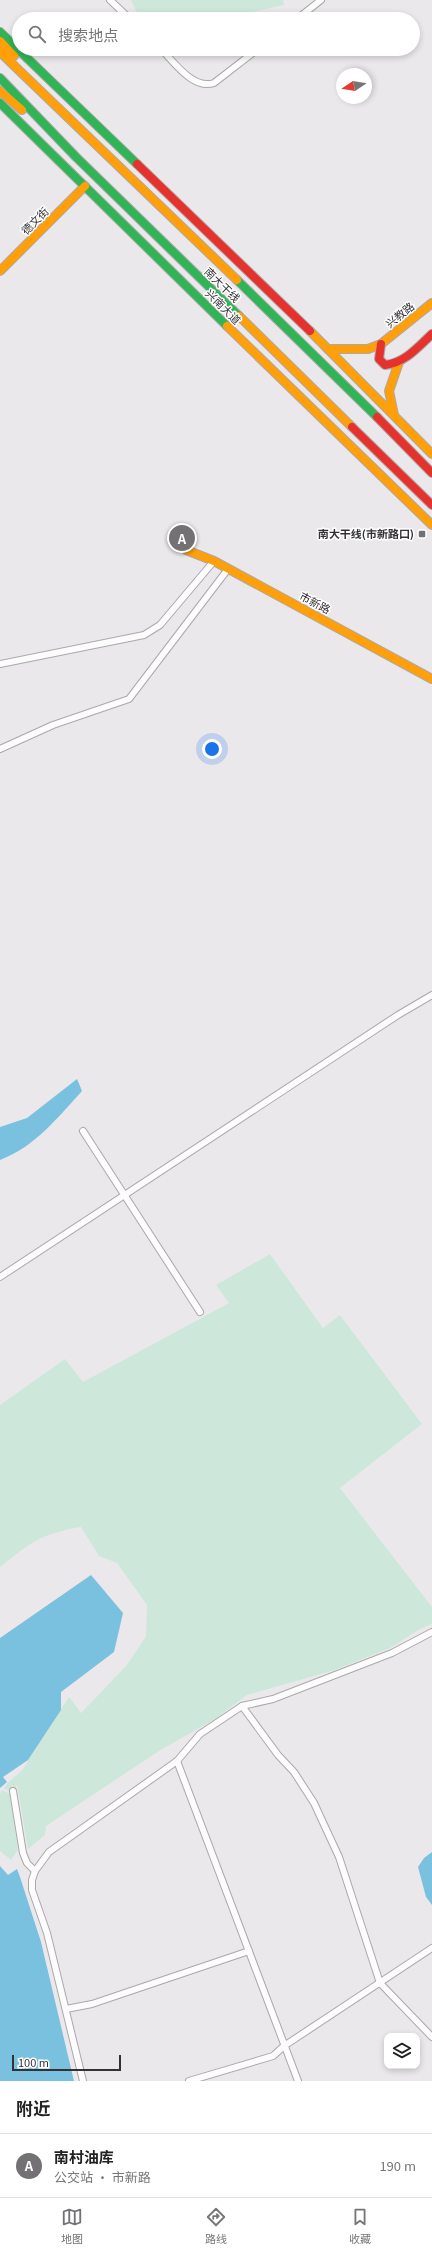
<!DOCTYPE html>
<html lang="zh">
<head>
<meta charset="utf-8">
<style>
	:root { --surface:#fff; --page:#f2f2f2; --text:#222; --muted:#767676; --line:#e0e0e0; --accent:#737174 }
	body { margin:0; font-family:Georgia,"Noto Sans SC",serif; background:var(--page); color:var(--text) }
	.controls { position:absolute; right:12px; bottom:12px; display:grid; overflow:hidden; border-radius:8px; box-shadow:0 2px 6px #0003 }
	.controls button { width:36px; height:36px; display:grid; place-items:center; padding:0; border:0; border-bottom:1px solid var(--line); background:var(--surface); color:var(--text); font:20px sans-serif }
	.compass { position:absolute; left:336px; top:68px; width:36px; height:36px; border-radius:50%; background:var(--surface); box-shadow:0 2px 6px #0003; rotate:258deg }
	.scale { position:absolute; left:12px; bottom:10px; width:109px; box-sizing:border-box; padding-left:4px; border:2px solid #333134; border-top:0; font-size:11px; line-height:14px; white-space:nowrap; color:#333134; -webkit-text-stroke:3px #fff; paint-order:stroke }
	.you { position:absolute; left:212px; top:749px; width:14px; height:14px; margin:-10px; border:3px solid #fff; border-radius:50%; background:#1a73e8; box-shadow:0 0 0 6px #1a73e833 }
	.badge { display:grid; place-items:center; width:26px; height:26px; border-radius:50%; background:var(--accent); color:#fff; font-size:13px; font-weight:700 }
	.pin { position:absolute; translate:-50% -50%; border:2px solid #fff; box-shadow:0 1px 4px #0006 }
	.list { margin:0; padding:0; list-style:none }
	h2 { display:flex; justify-content:space-between; align-items:center; height:52px; margin:0; padding:0 16px; font-size:17px }
	h2 small { font-size:13px; font-weight:400; color:var(--muted) }
	.list li { display:grid; grid-template-columns:26px 1fr auto; gap:12px; align-items:center; box-sizing:border-box; height:64px; padding:0 16px; border-top:1px solid var(--line) }
	.list b { display:block; font-size:15px; white-space:nowrap }
	.list p { margin:0; font-size:13px; white-space:nowrap; color:var(--muted) }
	.list em { font-size:13px; font-style:normal; color:var(--muted) }
	.icon { flex:none; width:22px; height:22px; fill:none; stroke:currentColor; stroke-width:2; stroke-linecap:round; stroke-linejoin:round }
	.map { position:relative; flex:none; width:432px; height:2081px; overflow:hidden }
	.search { position:absolute; background:var(--surface); box-shadow:0 2px 6px #0003; left:12px; right:12px; top:12px; height:44px; display:flex; align-items:center; gap:10px; box-sizing:border-box; padding:0 14px; border-radius:22px; color:var(--muted); font-size:15px }
	.sheet { height:116px; background:var(--surface) }
	nav { display:flex; justify-content:space-around; align-items:center; box-sizing:border-box; height:56px; border-top:1px solid var(--line); background:var(--surface); font-size:11px; color:var(--muted) }
	nav a { display:grid; justify-items:center; gap:2px }
	nav .on { color:var(--accent) }
	.map>svg:first-child { display:block }
	.green { fill:#cde8da }
	.water { fill:#7ac1df }
	.lines { fill:none; stroke-linecap:round; stroke-linejoin:round }
	.street-casing { stroke:#aba8ab; stroke-width:8 }
	.fast-casing { stroke:#aba8ab; stroke-width:10 }
	.slow-casing { stroke:#aba8ab; stroke-width:10 }
	.jam-casing { stroke:#aba8ab; stroke-width:10 }
	.street { stroke:#fcfcfc; stroke-width:6 }
	.fast { stroke:#30b455; stroke-width:8 }
	.slow { stroke:#ff9f0a; stroke-width:8 }
	.jam { stroke:#e5322d; stroke-width:8 }
	.poi-dot { fill:#737174; stroke:#fff; stroke-width:1.5 }
	.labels { text-anchor:middle; stroke-width:3; stroke-linejoin:round; paint-order:stroke }
	.street-label { font-size:11px; fill:#333134; stroke:#fff }
	.poi-label { font-size:11px; font-weight:bold; fill:#333134; stroke:#fff; text-anchor:end }
</style>
</head>
<body>
<div class="map">
<svg width="432" height="2081" viewBox="0 0 432 2081">
	<rect width="100%" height="100%" fill="#ebe8ec"/>
	<g class="green">
		<path d="M131 0H283L284 5 219 19H142L136 11Z"/>
		<path d="M270 1254 323 1328 340 1315 422 1424 340 1488 432 1607V1624L420 1629 390 1648 335 1670 247 1695 215 1719 159 1751 46 1826 45 1835 28 1849 17 1785 11 1792 4 1788C11 1777 24 1773 28 1760L69 1697 81 1713 127 1665 146 1636 147 1605 117 1563 99 1556 81 1527C40 1534 32 1542 0 1567V1405L65 1359 83 1382 229 1303 216 1285Z"/>
		<path d="M2 1790 10 1794 18 1850 11 1860 0 1851V1793Z"/>
	</g>
	<g class="water">
		<path d="M77 1079 82 1091C58 1117 35 1147 0 1160V1127L27 1118Z"/>
		<path d="M91 1575 123 1613 114 1652 61 1692V1710L28 1760 3 1777 7 1782 0 1788V1638Z"/>
		<path d="M432 1852V1905L426 1897 418 1867 424 1858Z"/>
		<path d="M0 1866 8 1875 17 1869 20 1877 41 1942 74 2081H0Z"/>
	</g>
	<g class="lines">
		<defs>
			<g id="street">
				<path d="M110 0 130 19"/>
				<path d="M297 19 321 0"/>
				<path d="M161 49C174 62 193 90 214 83L258 49"/>
				<path d="M0 664 144 635 160 625 214 561"/>
				<path d="M0 749 53 725 129 699 228 569"/>
				<path d="M83 1131 200 1312"/>
				<path d="M0 1277 398 1015 432 995"/>
				<path d="M242 1706 278 1755 294 1772 314 1803 339 1857 380 1983 432 2037"/>
				<path d="M177 1761 298 2081"/>
				<path d="M13 1791 23 1853 27 1863 35 1871"/>
				<path d="M66 2009 92 2004 249 1951"/>
				<path d="M83 2081 47 1933 32 1890V1880L35 1871 49 1852 177 1761 200 1734 242 1706 273 1699 392 1653 432 1632"/>
				<path d="M189 2081 273 2056 284 2046 432 1948"/>
			</g>
			<g id="fast">
				<path d="M0 32 137 164"/>
				<path d="M0 78 76 157 239 316"/>
				<path d="M0 103 227 326"/>
				<path d="M237 280 377 417"/>
			</g>
			<g id="slow">
				<path d="M0 41 14 56"/>
				<path d="M0 52 237 280"/>
				<path d="M0 91 22 110"/>
				<path d="M0 271 85 186"/>
				<path d="M239 316 352 427"/>
				<path d="M227 326 432 525"/>
				<path d="M310 331 432 454"/>
				<path d="M328 349H368L381 344 432 303"/>
				<path d="M394 415 389 391 399 362"/>
				<path d="M186 550 214 561 432 679"/>
			</g>
			<g id="jam">
				<path d="M137 164 310 331"/>
				<path d="M381 344 379 359 385 365C405 363 418 347 432 334"/>
				<path d="M377 417 432 473"/>
				<path d="M352 427 432 505"/>
			</g>
		</defs>
		<use href="#street" class="street-casing"/>
		<use href="#fast" class="fast-casing"/>
		<use href="#slow" class="slow-casing"/>
		<use href="#jam" class="jam-casing"/>
		<use href="#street" class="street"/>
		<use href="#fast" class="fast"/>
		<use href="#slow" class="slow"/>
		<use href="#jam" class="jam"/>
	</g>
	<rect class="poi-dot" x="418" y="530" width="8" height="8" rx="2"/>
	<g class="labels">
		<g class="street-label">
			<text transform="translate(35 221) rotate(-45)" y="4">德文街</text>
			<text transform="translate(222 285) rotate(44)" y="4">南大干线</text>
			<text transform="translate(223 307) rotate(45)" y="4">兴南大道</text>
			<text transform="translate(400 315) rotate(-39)" y="4">兴教路</text>
			<text transform="translate(315 603) rotate(28)" y="4">市新路</text>
		</g>
		<g class="poi-label">
			<text x="414" y="538">南大干线(市新路口)</text>
		</g>
	</g>
</svg>
<div class="controls">
<button><svg class="icon" aria-label="layers" viewBox="0 0 24 24"><path d="M12 4l9 5-9 5-9-5zM3 14l9 5 9-5"/></svg></button>
</div>
<svg class="compass" viewBox="-18 -18 36 36"><path d="M0-13l5 13h-10z" fill="#e53935"/><path d="M0 13l5-13h-10z" fill="#767676"/></svg>
<div class="scale">100 m</div>
<div class="you"></div>
<div class="pin badge" style="left:182px;top:538px">A</div>
<div class="search"><svg class="icon" aria-label="search" viewBox="0 0 24 24"><circle cx="10" cy="10" r="6"/><path d="M15 15l6 6"/></svg>搜索地点</div>
</div>
<section class="sheet">
<h2>附近<small></small></h2>
<ul class="list">
<li><span class="badge">A</span><div><b>南村油库</b><p>公交站 · 市新路</p></div><em>190 m</em></li>
</ul>
</section>
<nav>
<a class="on"><svg class="icon" aria-label="map" viewBox="0 0 24 24"><path d="M3 6l6-2 6 2 6-2v14l-6 2-6-2-6 2zM9 4v14M15 6v14"/></svg>地图</a>
<a><svg class="icon" aria-label="directions" viewBox="0 0 24 24"><path d="M12 3l9 9-9 9-9-9zM9 14v-3h6M13 9l2 2-2 2"/></svg>路线</a>
<a><svg class="icon" aria-label="saved" viewBox="0 0 24 24"><path d="M7 4h10v16l-5-4-5 4z"/></svg>收藏</a>
</nav>
</body>
</html>
